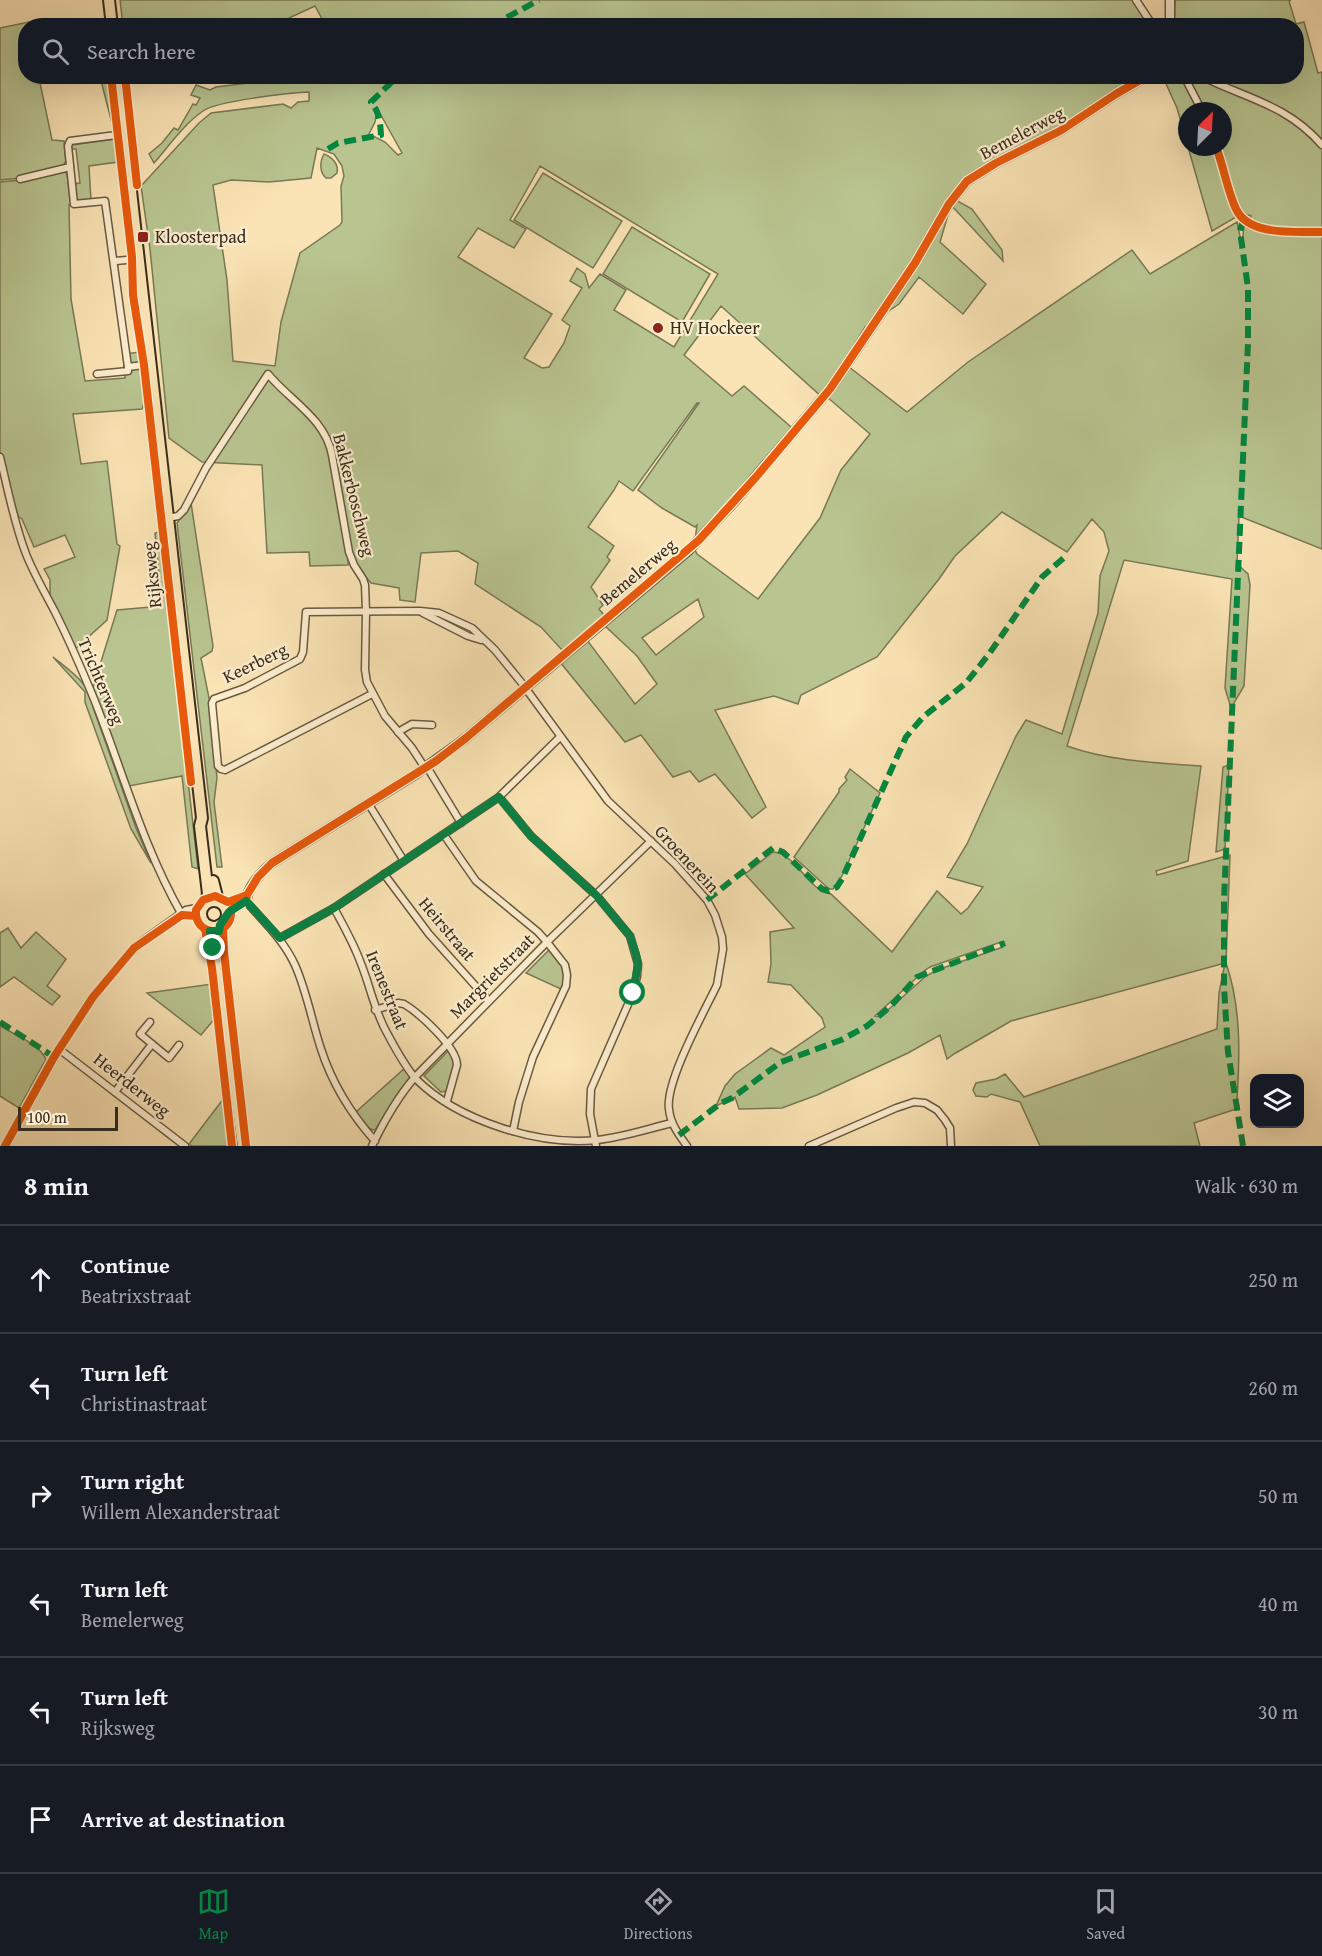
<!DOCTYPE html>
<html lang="en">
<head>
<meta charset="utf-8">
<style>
	:root { --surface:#171b24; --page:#242831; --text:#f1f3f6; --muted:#9ea1a6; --line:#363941; --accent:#0b8043 }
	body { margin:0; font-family:"Gentium Book Plus",serif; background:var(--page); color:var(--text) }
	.controls { position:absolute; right:18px; bottom:18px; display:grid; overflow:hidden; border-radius:12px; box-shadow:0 6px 24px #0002 }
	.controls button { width:54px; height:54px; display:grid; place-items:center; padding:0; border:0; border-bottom:2px solid var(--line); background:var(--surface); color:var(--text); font:30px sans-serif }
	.compass { position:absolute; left:1178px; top:102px; width:54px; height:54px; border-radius:50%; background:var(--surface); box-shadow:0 6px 24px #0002; rotate:24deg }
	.scale { position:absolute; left:18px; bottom:15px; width:100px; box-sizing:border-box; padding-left:6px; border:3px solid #392d1c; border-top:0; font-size:16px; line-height:21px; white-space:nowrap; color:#392d1c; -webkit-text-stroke:4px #fcedce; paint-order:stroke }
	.stop { position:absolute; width:18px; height:18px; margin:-14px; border:4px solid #0b8043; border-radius:50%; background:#fff }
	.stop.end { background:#0b8043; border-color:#fff; box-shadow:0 2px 6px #0008 }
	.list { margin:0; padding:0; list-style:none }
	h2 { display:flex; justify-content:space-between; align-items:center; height:78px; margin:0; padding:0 24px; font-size:26px }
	h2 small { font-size:20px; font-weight:400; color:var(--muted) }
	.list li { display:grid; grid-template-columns:39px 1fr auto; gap:18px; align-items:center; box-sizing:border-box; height:108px; padding:0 24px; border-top:2px solid var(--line) }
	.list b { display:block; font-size:22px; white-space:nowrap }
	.list p { margin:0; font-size:20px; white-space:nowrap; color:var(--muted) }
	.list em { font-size:20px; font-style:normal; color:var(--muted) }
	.icon { flex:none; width:33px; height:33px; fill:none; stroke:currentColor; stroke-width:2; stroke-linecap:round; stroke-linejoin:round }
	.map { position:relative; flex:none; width:1322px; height:1146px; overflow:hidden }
	.search { position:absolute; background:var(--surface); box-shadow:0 6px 24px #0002; left:18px; right:18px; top:18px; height:66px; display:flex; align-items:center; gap:15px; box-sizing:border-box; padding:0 21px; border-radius:24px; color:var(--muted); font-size:22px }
	.sheet { height:726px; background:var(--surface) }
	nav { display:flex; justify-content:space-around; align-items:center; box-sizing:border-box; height:84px; border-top:2px solid var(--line); background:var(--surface); font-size:16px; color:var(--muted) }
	nav a { display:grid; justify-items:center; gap:3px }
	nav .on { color:var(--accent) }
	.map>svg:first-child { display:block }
	.green { fill:#b9c591; stroke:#797956; stroke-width:1.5; fill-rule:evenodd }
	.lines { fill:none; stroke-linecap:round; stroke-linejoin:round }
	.minor-casing { stroke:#695a42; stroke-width:9 }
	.tertiary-casing { stroke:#695a42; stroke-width:11 }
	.primary-casing { stroke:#392d1c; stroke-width:14 }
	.minor { stroke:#fcedce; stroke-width:6 }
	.tertiary { stroke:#fcedce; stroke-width:8 }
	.primary { stroke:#fae3b4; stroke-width:10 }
	.quiet { stroke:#00873e; stroke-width:6; stroke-dasharray:12 6; stroke-linecap:butt }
	.cycleway-casing { stroke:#fcedce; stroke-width:11 }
	.cycleway { stroke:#e8590c; stroke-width:8 }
	.route { stroke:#0b8043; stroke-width:8 }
	.poi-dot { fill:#8f2418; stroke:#fcedce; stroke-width:2 }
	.labels { text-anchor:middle; stroke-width:4.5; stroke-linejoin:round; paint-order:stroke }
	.street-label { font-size:18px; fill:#392d1c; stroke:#fcedce }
	.poi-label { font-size:18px; fill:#392d1c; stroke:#fcedce; text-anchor:start }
</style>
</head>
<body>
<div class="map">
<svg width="1322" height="1146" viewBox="0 0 1322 1146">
	<rect width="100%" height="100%" fill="#fae3b4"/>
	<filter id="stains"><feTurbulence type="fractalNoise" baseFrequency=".00333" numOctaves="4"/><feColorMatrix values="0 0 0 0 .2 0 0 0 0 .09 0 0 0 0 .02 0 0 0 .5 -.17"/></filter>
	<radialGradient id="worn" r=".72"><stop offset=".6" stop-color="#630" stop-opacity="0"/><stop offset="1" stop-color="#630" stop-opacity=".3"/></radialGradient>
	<g class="green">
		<path d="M120 0H1139L1155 25 326 26 315 6 274 25 213 26V23L207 26H123Z"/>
		<path d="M1175 0H1291L1289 1 1296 24 1304 22 1318 73 1322 72V549L1239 516 1237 564 1248 574 1250 585 1244 686 1231 708 1225 688 1232 579 1124 560 1067 746C1109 761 1156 763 1201 766L1188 861 1156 871 1157 875 1230 855 1226 963C1241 1006 1240 1054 1237 1099L1239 1108 1194 1123 1200 1146H1040L1020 1102 991 1094 987 1097 976 1096 973 1090 976 1083 996 1079 1005 1074 1024 1097 1217 1029 1219 993 1225 963 1011 1021 954 1054 947 1059 940 1035 908 1053 817 1095 782 1108 739 1109 735 1097 716 1106 725 1086 735 1074 771 1048 784 1055 825 1027 822 1018 791 985 768 982 771 964 770 932 794 928 745 874 773 852C796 853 809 892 831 894L892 952 937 891 961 914 968 908 983 887 947 877 967 844 1016 736 1026 720 1062 734 1098 613 1100 576 1109 551 1104 532 1092 519 1067 552 1002 512 955 556 939 579 877 657 801 695 798 704 774 696 715 710 766 807 752 818 715 774 699 782 690 771 673 777 641 735 625 742 560 662 587 640 635 704 657 684 637 656 604 625 694 548 697 525 695 527 662 508 638 490 699 403H697L633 491 619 481 614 490 588 527 614 546 607 557 610 560 591 587 603 605 599 609 604 615 562 650 541 627 475 584 478 563 458 551 421 553 415 602 400 600 399 588 371 583 348 556V565L310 566 309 552 267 553 262 465 202 462 169 438 150 249 141 186 199 123 211 113 283 104 291 108 298 102 309 101V92C290 93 216 101 203 111 184 124 169 146 154 163L149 154 162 143 174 128 178 130 193 104 196 105 200 98 191 95 196 85 210 90 216 87 302 76H1296V26L1174 25ZM1163 77 1177 108 1187 142V111H1223V147H1188L1212 231 1236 217 1249 215 1251 216 1244 226 1242 246 1237 222 1150 274 1132 250 968 362 907 412 849 367 827 397 870 434 841 470 820 518 758 599 697 554 694 548 722 521 798 433 744 386 732 396 684 355 721 306 822 397 865 327 899 304 919 277 963 314 986 284 940 242 951 205 1003 261 1002 250 972 209 954 199 980 174 1149 78 1154 82ZM377 108 402 153 398 155 385 142 369 134 375 122ZM317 148 334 154 342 166 344 176 341 186 342 222 340 225 300 253 281 322 275 366 233 361 227 280 213 185 231 180 269 182 311 178ZM540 166 718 274 674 347 614 310 626 290 600 274 589 288 585 274 577 268 570 281 582 288 562 320 570 326 564 343 549 367 542 368 524 358 552 314 458 257 478 228 514 248 526 229 510 220ZM698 599 704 617 656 655 642 638ZM1001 942 1003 947 937 970 926 976 880 1017 875 1016 924 971 930 967Z"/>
		<path d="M43 19 45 25 26 26V76L46 77 39 78 52 140 64 141 66 161 63 166 20 177V178L0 180V28Z"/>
		<path d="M100 77H109L114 131Z"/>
		<path d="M115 139 118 162 89 166 91 201 75 203 73 184 80 183 76 149H71L72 145Z"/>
		<path d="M324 154C332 157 339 164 337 173L331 178H326C319 172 320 161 324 154Z"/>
		<path d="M57 170 67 173 71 204 69 205 71 299 85 381 125 378 123 354 141 352 146 397 142 409 73 414 81 464 107 461 117 544 120 546 107 620 74 650 50 596V580L44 569 75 557 65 535 34 547 22 519 16 515 0 452V182L21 180Z"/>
		<path d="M543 173 622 221 593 268 514 220Z"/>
		<path d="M632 227 710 274 682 322 603 274Z"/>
		<path d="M191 503 213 646 212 651 201 658 210 703 217 778 214 802 222 867H217L177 523Z"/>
		<path d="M160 532 198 869 192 867 182 776 129 786 92 691 117 610 162 606 155 533Z"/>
		<path d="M53 657C70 671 91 684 93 707L136 828 151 863 131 829 85 702V692Z"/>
		<path d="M1229 765 1225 849 1216 852 1223 767Z"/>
		<path d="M850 769 880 793 842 876 833 889H829L794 857 839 792V789L847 780 845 777Z"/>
		<path d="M8 928 21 948 36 932 66 959 47 986 60 996 52 1005 14 977 0 987V933Z"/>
		<path d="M549 950C566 962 566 971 563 990L526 973Z"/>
		<path d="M212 984 216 1017 201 1035 147 993Z"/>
		<path d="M0 1026C15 1035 38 1043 46 1059L19 1108 0 1096Z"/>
		<path d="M448 1051 456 1062 447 1091 441 1092 424 1076Z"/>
		<path d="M405 1068 410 1076 409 1079 375 1130C365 1129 361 1120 356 1112Z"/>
		<path d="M224 1098 230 1146H192L189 1144Z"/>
	</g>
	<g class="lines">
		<defs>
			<g id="minor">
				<path d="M1136 0 1153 26"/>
				<path d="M1184 76 1202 111"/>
				<path d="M1201 76C1247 99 1286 104 1322 145"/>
				<path d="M124 134 70 141 68 146 74 204 105 201 128 367 151 364"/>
				<path d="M1216 147C1224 167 1227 190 1236 209 1249 237 1297 231 1322 232"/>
				<path d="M20 179 70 167"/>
				<path d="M115 261 138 259"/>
				<path d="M97 374 128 371V367"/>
				<path d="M0 457C8 490 14 523 26 554 34 574 45 593 55 612 69 640 82 670 94 699 123 772 143 847 182 915"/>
				<path d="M168 518 178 516 184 510 206 468 268 374C290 401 325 418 332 455L349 552 354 565 363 579 365 585 366 611 365 670 367 682 385 716 412 748 425 768"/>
				<path d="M423 613 468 636 481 640"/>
				<path d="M372 694 225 770 221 769 218 766 212 703 214 699 245 688 300 659 303 652 306 612 420 611 439 613 472 628 495 650 521 682 608 801 675 864 707 900 715 915 722 937 723 949 717 985C704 1012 665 1082 669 1109 670 1123 679 1135 687 1146"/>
				<path d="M398 732 412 724 432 725"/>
				<path d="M427 767 461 823"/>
				<path d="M499 797 531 836 597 896 630 936 638 964 637 976 633 993 591 1089 590 1114 596 1146"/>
				<path d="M368 803 404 861"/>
				<path d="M444 835 476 881 538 932 547 942 565 965 567 975 566 986 533 1057 519 1102 513 1131"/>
				<path d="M384 874 429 934 489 1001"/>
				<path d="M244 899C263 921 283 939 295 965 307 992 312 1022 321 1049 332 1083 351 1114 375 1141"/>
				<path d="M334 908C343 925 353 942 360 961 370 985 374 1010 387 1033 395 1048 405 1067 416 1079 458 1121 539 1146 597 1140 623 1137 647 1129 672 1123"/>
				<path d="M182 915H192L201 918"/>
				<path d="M280 938 334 908 499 797 560 737"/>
				<path d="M375 1010 398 1003 404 1004C419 1013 457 1047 457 1065L447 1101"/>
				<path d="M150 1022 140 1034 169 1058 179 1045"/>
				<path d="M59 1049 185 1146"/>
				<path d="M115 1092 152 1044"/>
				<path d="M5 1146 54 1057 85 1009 113 972 141 942 186 910 202 907"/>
				<path d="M372 1146C384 1121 397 1098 415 1077L547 942 651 841"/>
				<path d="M809 1146 896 1108 914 1102 925 1103 937 1110 945 1120 950 1128 951 1146"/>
			</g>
			<g id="tertiary">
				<path d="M1170 0V26"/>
				<path d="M221 903 232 902 247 895"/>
				<path d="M227 915 232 909 246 901C248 887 261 872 272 863L416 774 466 738 689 550 735 501 830 389 915 263 949 204 967 181 996 163 1060 131 1116 94 1147 76"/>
			</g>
			<g id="primary">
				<path d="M109 0 112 26"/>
				<path d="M118 76 202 818 200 826 208 894 206 903"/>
				<path d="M213 881 218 901"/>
				<circle cx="214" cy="914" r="13"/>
				<path d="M220 925 219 934 220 955"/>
				<path d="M209 926 218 984 221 987 231 1076 234 1079 243 1146"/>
			</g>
		</defs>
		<use href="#minor" class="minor-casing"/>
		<use href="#tertiary" class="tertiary-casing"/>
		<use href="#primary" class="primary-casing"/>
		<use href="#minor" class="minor"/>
		<use href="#tertiary" class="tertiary"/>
		<use href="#primary" class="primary"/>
		<g class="quiet">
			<path d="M491 26 539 0"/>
			<path d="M328 149 338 143 381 135C380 122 380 113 371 102L398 76"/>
			<path d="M1243 219 1240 231 1248 288V342L1224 900V987L1228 1052 1243 1146"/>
			<path d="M707 900 773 848 783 852 822 889 829 891 837 887 842 879 906 737 923 717 966 683 989 654 1042 577 1067 555"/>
			<path d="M0 1022 54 1057"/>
			<path d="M679 1135 721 1103 732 1098 781 1062 841 1040 867 1026 891 1006 917 977 1005 943"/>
		</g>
		<defs>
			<g id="cycleway">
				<path d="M111 76 132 257 133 295 144 365 191 782"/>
				<path d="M125 76 137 185"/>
				<path d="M1216 147C1224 167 1227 190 1236 209 1249 237 1297 231 1322 232"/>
				<path d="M247 895 228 902 215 896 203 900 196 910C194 938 233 938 231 910L246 901 247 895 258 877 272 863 436 761 466 738 699 540 756 477 830 389 915 263 949 204 967 181 996 163 1060 131 1116 94 1147 76"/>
				<path d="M205 929 212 968 232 1146"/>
				<path d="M223 929 224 952 246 1146"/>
				<path d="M5 1146 54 1057 93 997 134 948 182 915 196 916"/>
			</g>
		</defs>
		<use href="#cycleway" class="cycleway-casing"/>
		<use href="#cycleway" class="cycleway"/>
	</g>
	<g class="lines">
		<path class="route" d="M213 948 210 931H219L220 925 229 912 246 901 280 938 334 908 499 797 531 836 597 896 630 936 636 954 638 964 633 993"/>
	</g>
	<g class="poi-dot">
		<rect x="137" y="231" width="12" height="12" rx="3"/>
		<circle cx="658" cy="328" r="6"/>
	</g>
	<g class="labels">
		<g class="street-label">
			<text transform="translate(1022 133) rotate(-28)" y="6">Bemelerweg</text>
			<text transform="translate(354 495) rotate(76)" y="6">Bakkerboschweg</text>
			<text transform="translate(638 572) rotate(-40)" y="6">Bemelerweg</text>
			<text transform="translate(152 575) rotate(-96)" y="6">Rijksweg</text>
			<text transform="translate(255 663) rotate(-26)" y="6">Keerberg</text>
			<text transform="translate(101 681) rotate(67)" y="6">Trichterweg</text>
			<text transform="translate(687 859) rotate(47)" y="6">Groenerein</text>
			<text transform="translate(447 929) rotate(50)" y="6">Heirstraat</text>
			<text transform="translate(492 976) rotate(-45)" y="6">Margrietstraat</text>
			<text transform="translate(387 990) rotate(68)" y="6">Irenestraat</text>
			<text transform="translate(132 1085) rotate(38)" y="6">Heerderweg</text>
		</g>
		<g class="poi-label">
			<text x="155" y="243">Kloosterpad</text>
			<text x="670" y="334">HV Hockeer</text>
		</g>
	</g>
	<rect width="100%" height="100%" filter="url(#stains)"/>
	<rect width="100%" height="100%" fill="url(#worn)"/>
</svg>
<div class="controls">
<button><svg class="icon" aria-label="layers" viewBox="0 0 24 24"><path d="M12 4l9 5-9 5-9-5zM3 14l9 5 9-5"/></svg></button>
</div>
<svg class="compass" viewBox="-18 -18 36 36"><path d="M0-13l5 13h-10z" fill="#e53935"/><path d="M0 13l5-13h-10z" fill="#9ea1a6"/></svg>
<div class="scale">100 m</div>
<div class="stop" style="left:633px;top:993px"></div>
<div class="stop end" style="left:213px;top:948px"></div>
<div class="search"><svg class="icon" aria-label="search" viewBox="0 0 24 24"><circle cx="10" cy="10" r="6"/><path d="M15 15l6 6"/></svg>Search here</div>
</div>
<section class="sheet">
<h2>8 min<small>Walk · 630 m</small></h2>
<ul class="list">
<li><svg class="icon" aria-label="ahead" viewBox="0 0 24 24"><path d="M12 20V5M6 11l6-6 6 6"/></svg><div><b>Continue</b><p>Beatrixstraat</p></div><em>250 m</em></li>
<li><svg class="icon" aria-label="left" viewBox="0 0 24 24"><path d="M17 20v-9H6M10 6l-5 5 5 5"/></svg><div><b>Turn left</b><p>Christinastraat</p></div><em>260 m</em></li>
<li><svg class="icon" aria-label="right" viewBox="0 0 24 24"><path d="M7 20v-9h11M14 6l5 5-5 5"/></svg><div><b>Turn right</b><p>Willem Alexanderstraat</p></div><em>50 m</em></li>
<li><svg class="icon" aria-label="left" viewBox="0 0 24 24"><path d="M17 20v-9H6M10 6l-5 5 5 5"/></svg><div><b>Turn left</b><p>Bemelerweg</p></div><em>40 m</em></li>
<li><svg class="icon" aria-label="left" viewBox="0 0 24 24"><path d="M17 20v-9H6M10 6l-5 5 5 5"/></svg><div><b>Turn left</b><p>Rijksweg</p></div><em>30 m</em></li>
<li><svg class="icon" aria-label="arrive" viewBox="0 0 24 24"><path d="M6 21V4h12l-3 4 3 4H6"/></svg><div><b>Arrive at destination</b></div></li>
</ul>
</section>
<nav>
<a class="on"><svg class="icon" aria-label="map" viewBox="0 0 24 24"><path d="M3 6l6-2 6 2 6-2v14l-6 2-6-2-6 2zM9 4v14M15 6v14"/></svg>Map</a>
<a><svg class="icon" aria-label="directions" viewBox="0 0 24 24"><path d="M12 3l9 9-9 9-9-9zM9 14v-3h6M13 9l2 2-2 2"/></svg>Directions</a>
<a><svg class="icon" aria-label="saved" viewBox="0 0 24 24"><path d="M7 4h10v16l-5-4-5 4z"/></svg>Saved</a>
</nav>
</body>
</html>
